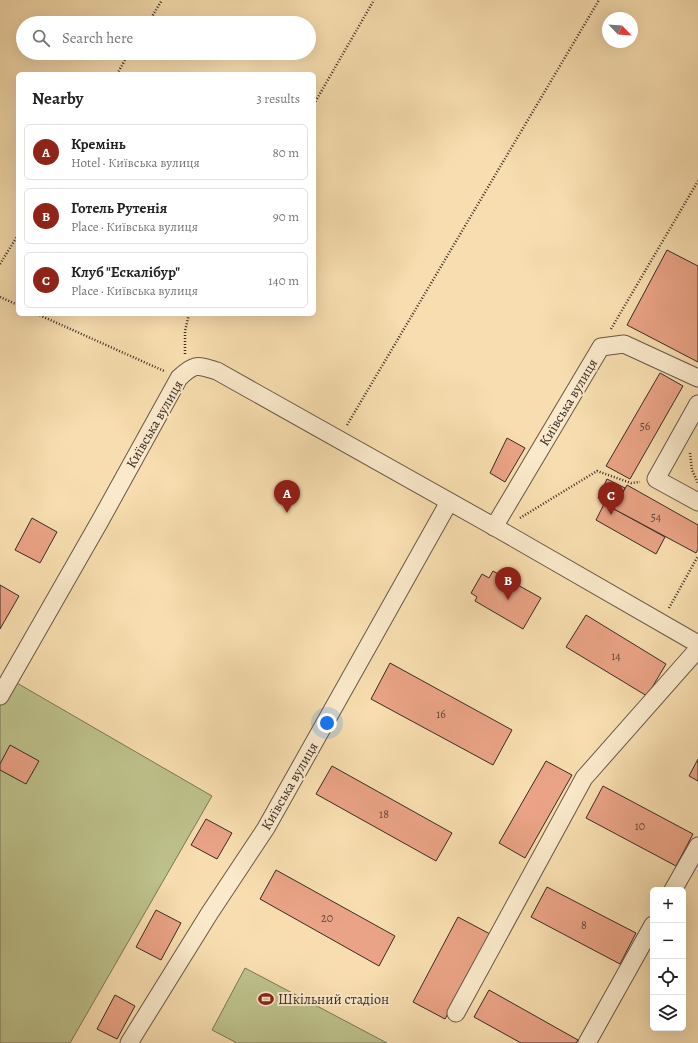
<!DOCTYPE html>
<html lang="en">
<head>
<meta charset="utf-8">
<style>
	:root { --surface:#fff; --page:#f6f6f6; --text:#222; --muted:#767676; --line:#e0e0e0; --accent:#8f2418 }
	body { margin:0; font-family:Alegreya,serif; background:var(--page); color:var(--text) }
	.controls { position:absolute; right:12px; bottom:12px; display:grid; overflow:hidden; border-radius:6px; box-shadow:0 4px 16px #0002 }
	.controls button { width:36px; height:36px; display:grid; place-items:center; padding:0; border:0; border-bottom:1px solid var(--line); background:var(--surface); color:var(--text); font:20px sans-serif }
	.compass { position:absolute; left:602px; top:12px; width:36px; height:36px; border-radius:50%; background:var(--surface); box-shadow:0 4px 16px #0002; rotate:115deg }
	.you { position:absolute; left:327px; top:723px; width:14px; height:14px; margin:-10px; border:3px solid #fff; border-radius:50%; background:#1a73e8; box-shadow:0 0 0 6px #1a73e833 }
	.badge { display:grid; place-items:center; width:26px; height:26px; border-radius:50%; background:var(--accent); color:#fff; font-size:13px; font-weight:700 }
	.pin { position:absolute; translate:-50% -33px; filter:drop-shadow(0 1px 2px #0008) }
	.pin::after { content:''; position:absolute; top:21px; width:14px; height:12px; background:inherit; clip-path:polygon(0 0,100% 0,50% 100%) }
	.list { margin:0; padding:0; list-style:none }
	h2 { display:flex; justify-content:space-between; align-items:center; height:52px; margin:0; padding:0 16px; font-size:17px }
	h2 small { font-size:13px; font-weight:400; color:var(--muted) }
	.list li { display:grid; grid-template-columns:26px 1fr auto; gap:12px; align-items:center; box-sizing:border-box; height:56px; margin:0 8px 8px; padding:0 8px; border:1px solid var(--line); border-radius:6px }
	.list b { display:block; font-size:15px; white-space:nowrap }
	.list p { margin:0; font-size:13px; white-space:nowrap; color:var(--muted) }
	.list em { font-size:13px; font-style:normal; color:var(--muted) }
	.icon { flex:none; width:22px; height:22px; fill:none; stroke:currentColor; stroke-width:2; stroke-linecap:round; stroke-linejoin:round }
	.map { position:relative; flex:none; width:698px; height:1043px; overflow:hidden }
	.search { position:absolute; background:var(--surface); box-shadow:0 4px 16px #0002; left:16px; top:16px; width:300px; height:44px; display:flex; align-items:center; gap:10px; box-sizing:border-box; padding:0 14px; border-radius:22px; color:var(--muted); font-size:15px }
	.panel { position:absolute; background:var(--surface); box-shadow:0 4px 16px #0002; left:16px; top:72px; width:300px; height:244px; border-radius:6px }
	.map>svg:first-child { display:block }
	.green { fill:#bdc18b; stroke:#7b7658 }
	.building { fill:#eaa386; stroke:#392a24 }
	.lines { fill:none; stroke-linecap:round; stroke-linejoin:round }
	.minor-casing { stroke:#685747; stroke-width:19 }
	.path { stroke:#392a24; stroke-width:2.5; stroke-dasharray:1 2; stroke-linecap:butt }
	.minor { stroke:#fae9cb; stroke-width:17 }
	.labels { text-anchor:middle; stroke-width:4; stroke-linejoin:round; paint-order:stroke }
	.number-label { font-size:12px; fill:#65483c }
	.street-label { font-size:14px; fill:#392a24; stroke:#fae9cb }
	.poi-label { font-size:14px; fill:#392a24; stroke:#fae9cb; text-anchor:start }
</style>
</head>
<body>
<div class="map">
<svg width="698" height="1043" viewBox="0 0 698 1043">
	<rect width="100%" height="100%" fill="#f7ddaf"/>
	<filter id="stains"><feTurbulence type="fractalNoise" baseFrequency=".005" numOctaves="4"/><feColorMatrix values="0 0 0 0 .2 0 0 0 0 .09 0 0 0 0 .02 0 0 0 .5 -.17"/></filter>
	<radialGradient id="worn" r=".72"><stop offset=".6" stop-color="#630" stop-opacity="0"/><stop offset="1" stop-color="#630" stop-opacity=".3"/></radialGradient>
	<g class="green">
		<path d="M10 679 212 796 70 1043H0V696Z"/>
		<path d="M245 968 387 1043H237L212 1030Z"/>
	</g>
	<g class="building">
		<path d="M667 250 698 266V362L627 325Z"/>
		<path d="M660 373 683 386 630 479 606 466Z"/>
		<path d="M507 438 525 448 505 482 490 473Z"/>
		<path d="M607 479 625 488 614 509 665 537 656 554 596 520 605 502 598 498Z"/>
		<path d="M627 485 698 525V549L696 553 614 509Z"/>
		<path d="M32 518 57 532 40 563 15 550Z"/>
		<path d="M493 571 541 598 523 629 475 601 477 597 471 593 482 574 489 578Z"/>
		<path d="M0 585 19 596 0 629Z"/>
		<path d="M586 615 666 664 647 696 566 647Z"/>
		<path d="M390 663 512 730 493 765 371 699Z"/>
		<path d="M10 745 39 761 26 784 0 770V764Z"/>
		<path d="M698 759V781L689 776Z"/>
		<path d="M546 761 572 775 525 858 499 843Z"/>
		<path d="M332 766 452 833 436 861 316 794Z"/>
		<path d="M603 786 693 834 676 866 586 818Z"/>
		<path d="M206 819 232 833 217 859 191 845Z"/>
		<path d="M276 870 395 936 379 966 260 899Z"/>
		<path d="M547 887 636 933 620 964 531 917Z"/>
		<path d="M156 910 181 923 161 960 136 947Z"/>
		<path d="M458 917 490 934 445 1019 413 1002Z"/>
		<path d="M489 990 578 1040 576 1043H521L474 1017Z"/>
		<path d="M115 995 135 1006 117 1039 97 1029Z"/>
	</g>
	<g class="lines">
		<defs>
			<g id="minor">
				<path d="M698 404 656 479 698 502"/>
				<path d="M494 527 601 347 624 344 698 378"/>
				<path d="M0 696 100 521 179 378C195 363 197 365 217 371L500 530 698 644"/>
				<path d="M673 890 698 846"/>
				<path d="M456 1013 584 778 698 649"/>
				<path d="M129 1043 209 914 266 828 449 502"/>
				<path d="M587 1043 653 925"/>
			</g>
		</defs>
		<use href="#minor" class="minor-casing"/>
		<g class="path">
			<path d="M148 23 162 0"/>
			<path d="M117 74 129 53"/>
			<path d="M314 104 374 0"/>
			<path d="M0 264 18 235"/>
			<path d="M0 297 18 305"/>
			<path d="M37 314 164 371"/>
			<path d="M611 329 698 181"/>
			<path d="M185 354V331L189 314"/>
			<path d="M347 425 599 0"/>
			<path d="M690 453 692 470 698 483"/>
			<path d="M520 518 597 471 631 483 640 482"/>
			<path d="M669 608 698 556"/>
		</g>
		<use href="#minor" class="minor"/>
	</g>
	<defs>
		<symbol id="stadium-bare" viewBox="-9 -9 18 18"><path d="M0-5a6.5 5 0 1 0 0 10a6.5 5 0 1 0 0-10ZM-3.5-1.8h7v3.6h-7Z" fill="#8f2418" stroke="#fae9cb" stroke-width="2.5" paint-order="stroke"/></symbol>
	</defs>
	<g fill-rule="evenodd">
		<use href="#stadium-bare" x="255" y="988" width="22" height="22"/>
	</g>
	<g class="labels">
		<g class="number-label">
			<text x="645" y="430">56</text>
			<text x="656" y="521">54</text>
			<text x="616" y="660">14</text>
			<text x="441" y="718">16</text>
			<text x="384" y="818">18</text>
			<text x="640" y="830">10</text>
			<text x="327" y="922">20</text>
			<text x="584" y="929">8</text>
		</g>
		<g class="street-label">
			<text transform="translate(568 402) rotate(-59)" y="5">Київська вулиця</text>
			<text transform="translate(154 424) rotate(-60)" y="5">Київська вулиця</text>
			<text transform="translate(289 786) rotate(-60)" y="5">Київська вулиця</text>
		</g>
		<g class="poi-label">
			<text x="278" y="1004">Шкільний стадіон</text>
		</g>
	</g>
	<rect width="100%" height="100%" filter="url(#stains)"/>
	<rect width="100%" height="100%" fill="url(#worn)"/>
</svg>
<div class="controls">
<button>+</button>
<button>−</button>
<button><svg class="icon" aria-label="locate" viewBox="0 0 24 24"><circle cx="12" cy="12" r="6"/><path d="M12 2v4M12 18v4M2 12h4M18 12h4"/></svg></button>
<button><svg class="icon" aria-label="layers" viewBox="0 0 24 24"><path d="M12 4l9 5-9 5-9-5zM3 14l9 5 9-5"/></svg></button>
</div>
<svg class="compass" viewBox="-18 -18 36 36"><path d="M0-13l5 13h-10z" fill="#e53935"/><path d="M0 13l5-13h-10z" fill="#767676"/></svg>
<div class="you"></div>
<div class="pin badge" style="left:287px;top:513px">A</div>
<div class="pin badge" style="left:508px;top:600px">B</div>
<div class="pin badge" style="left:611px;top:515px">C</div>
<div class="search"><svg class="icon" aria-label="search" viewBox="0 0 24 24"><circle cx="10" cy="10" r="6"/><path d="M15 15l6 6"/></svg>Search here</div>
<section class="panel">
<h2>Nearby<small>3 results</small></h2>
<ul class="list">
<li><span class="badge">A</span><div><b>Кремінь</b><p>Hotel · Київська вулиця</p></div><em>80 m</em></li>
<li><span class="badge">B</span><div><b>Готель Рутенія</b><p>Place · Київська вулиця</p></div><em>90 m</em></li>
<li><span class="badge">C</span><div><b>Клуб &quot;Ескалібур&quot;</b><p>Place · Київська вулиця</p></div><em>140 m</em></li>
</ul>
</section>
</div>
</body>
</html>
